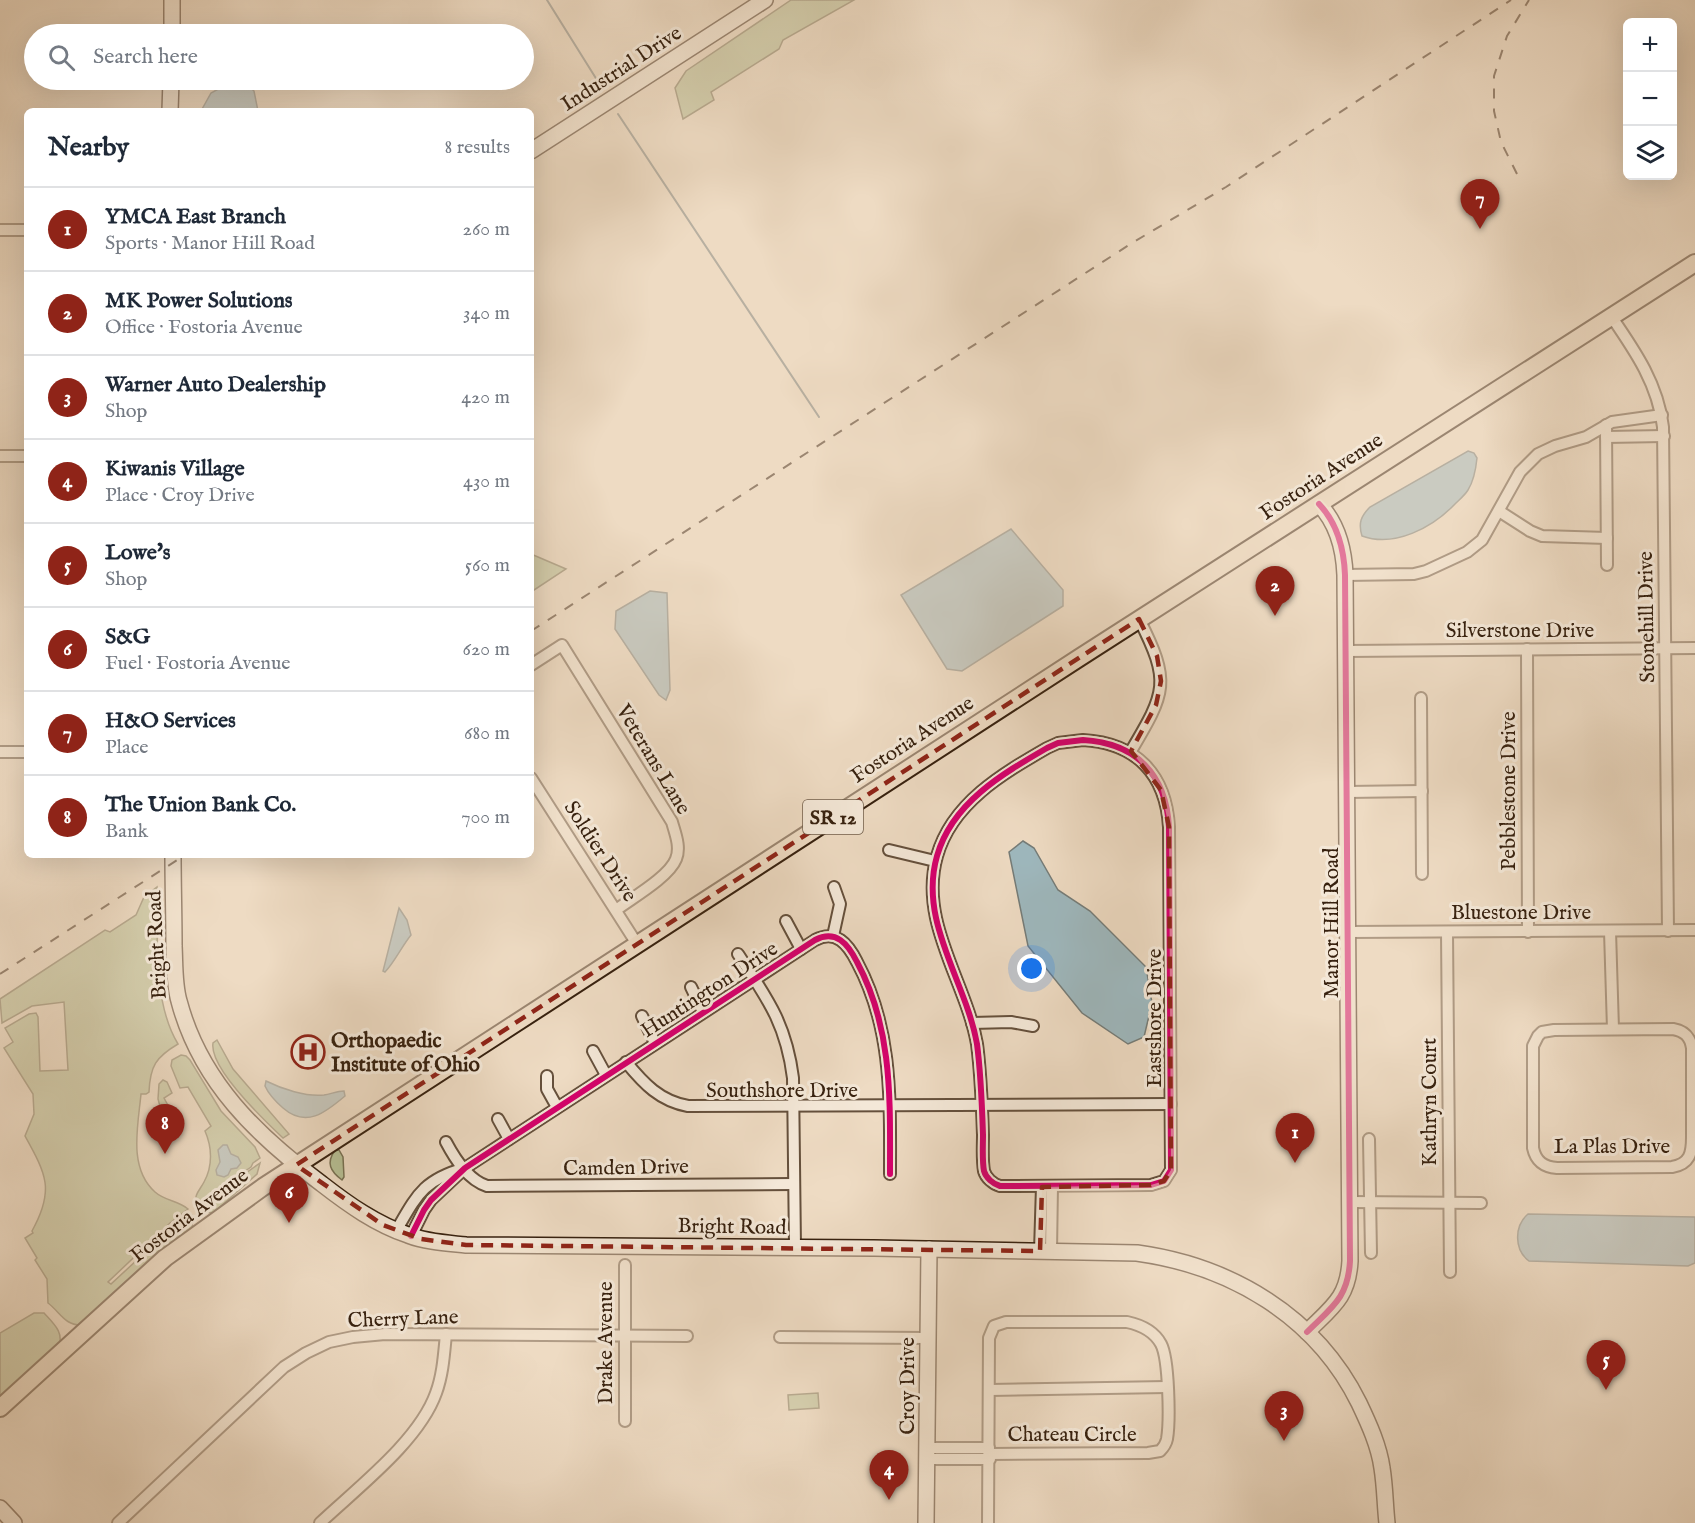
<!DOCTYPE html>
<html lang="en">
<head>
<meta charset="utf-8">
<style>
	:root { --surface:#fff; --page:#f2f2f3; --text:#1f2937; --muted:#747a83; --line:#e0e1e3; --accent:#8f2418 }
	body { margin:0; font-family:"IM FELL English",serif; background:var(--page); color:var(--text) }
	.controls { position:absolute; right:18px; top:18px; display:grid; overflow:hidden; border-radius:9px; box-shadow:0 6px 24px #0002 }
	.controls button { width:54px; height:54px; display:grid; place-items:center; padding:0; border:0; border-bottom:2px solid var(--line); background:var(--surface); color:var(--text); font:30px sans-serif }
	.you { position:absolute; left:1032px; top:969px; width:21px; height:21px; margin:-15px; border:4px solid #fff; border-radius:50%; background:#1a73e8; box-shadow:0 0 0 9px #1a73e833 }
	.badge { display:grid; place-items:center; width:39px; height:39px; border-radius:50%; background:var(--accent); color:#fff; font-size:20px; font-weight:700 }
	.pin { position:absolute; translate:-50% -50px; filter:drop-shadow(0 2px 3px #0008) }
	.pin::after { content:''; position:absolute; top:32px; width:21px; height:18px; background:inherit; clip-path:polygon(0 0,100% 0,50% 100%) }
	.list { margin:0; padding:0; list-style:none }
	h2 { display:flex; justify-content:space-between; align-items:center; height:78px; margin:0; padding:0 24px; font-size:26px }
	h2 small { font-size:20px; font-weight:400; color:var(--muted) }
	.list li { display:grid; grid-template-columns:39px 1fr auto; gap:18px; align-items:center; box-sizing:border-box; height:84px; padding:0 24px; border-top:2px solid var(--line) }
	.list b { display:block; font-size:22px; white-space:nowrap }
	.list p { margin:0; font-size:20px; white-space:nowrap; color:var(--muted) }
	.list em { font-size:20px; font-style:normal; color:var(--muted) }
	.icon { flex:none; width:33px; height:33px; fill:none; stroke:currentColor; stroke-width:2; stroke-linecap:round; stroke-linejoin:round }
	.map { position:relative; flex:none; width:1695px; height:1523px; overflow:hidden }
	.search { position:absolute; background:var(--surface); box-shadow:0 6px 24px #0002; left:24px; top:24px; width:510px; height:66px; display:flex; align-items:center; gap:15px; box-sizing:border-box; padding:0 21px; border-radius:33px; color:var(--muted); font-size:22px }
	.panel { position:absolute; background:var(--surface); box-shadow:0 6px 24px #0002; left:24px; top:108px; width:510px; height:750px; border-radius:9px }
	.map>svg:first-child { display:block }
	.green { fill:#b7c095; stroke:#777052; stroke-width:1.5 }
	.water { fill:#9eb8be; stroke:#757c78; stroke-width:1.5 }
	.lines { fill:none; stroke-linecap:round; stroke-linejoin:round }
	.stream { stroke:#757c78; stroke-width:2 }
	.street-casing { stroke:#65503c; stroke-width:14 }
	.secondary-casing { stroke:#37210f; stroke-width:18 }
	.primary-casing { stroke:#37210f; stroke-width:20 }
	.street { stroke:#f4e8d8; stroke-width:10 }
	.secondary { stroke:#f4e8d8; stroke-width:15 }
	.primary { stroke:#eedbc3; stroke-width:16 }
	.rail { stroke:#37210f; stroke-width:2; stroke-dasharray:10 10; stroke-linecap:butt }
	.cycleway-casing { stroke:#f4e8d8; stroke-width:10 }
	.cycleway { stroke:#d6006c; stroke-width:6 }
	.marked { fill:none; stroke:#8f2418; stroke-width:4.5; stroke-dasharray:12 8; stroke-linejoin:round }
	.labels { text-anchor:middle; stroke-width:6; stroke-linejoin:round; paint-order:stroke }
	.shield { fill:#f4e8d8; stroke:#705d4b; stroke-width:1.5 }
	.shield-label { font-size:20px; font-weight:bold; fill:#37210f }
	.street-label { font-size:21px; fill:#37210f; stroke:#f4e8d8 }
	.poi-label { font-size:21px; font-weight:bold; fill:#37210f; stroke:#f4e8d8; text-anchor:start }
</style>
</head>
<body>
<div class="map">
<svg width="1695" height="1523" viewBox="0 0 1695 1523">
	<rect width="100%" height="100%" fill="#eedbc3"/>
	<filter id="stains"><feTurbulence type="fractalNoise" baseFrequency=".00333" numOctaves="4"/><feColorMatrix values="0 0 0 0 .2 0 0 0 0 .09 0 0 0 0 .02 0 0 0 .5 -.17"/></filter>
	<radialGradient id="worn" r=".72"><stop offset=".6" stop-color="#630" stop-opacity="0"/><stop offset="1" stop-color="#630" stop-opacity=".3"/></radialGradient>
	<g class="green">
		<path d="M791 0H854L783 40 779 49 711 92 714 100 683 119 675 88 686 71Z"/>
		<path d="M531 554 566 569 531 592Z"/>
		<path d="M157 887C158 936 152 1001 178 1044 156 1057 150 1066 149 1092L146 1094H141C138 1126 128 1168 155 1192 165 1201 179 1201 188 1209L170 1223 108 1282 111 1284 177 1223 190 1213 193 1216 192 1228C152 1256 117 1292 82 1325 65 1326 60 1312 48 1303L47 1279 35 1260 37 1258 25 1238 33 1233 32 1231C55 1190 46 1174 25 1136L34 1114 33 1094 4 1048 13 1042 5 1028 29 1014 36 1013 38 1017 40 1071 68 1070 64 1002 32 1006 2 1023 0 999 105 930 110 932 136 915 144 897Z"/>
		<path d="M217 1040 233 1069 289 1134 283 1138C266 1122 209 1068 213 1043Z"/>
		<path d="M181 1055 186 1056 190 1060 221 1111 255 1147 260 1158 253 1163 251 1167 196 1204C194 1194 200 1190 204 1182 213 1166 212 1147 205 1131L211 1126 188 1087 180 1088 171 1066 172 1060Z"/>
		<path d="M163 1080 167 1082 172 1093 164 1098 180 1127 179 1132 165 1136V1125L158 1099 159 1084Z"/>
		<path d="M335 1150H339L343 1157 344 1177 342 1180C330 1171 326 1163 335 1150Z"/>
		<path d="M260 1163 257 1174 213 1213 205 1212 198 1207Z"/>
		<path d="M34 1313H44C54 1324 65 1333 58 1348L0 1400V1333Z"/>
		<path d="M818 1393 819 1408 789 1410 788 1395Z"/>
	</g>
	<g class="water">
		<path d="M231 82 246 83 254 91 258 111H201L211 93Z"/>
		<path d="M1468 451 1474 453 1477 458C1476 468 1473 482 1468 490 1465 495 1459 500 1455 504 1433 527 1395 548 1362 536 1358 523 1361 516 1370 507Z"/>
		<path d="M1011 529 1063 590V606L962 671 947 669 901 595Z"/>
		<path d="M650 591 667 593 670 690 666 700 659 695 615 629 616 611Z"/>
		<path d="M1023 841 1034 848 1058 890 1090 911 1146 967 1152 1003 1144 1037 1128 1044 1082 1013 1028 946 1009 852Z"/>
		<path d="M399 908 407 920 411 935C402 946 394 963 385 972L383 971Z"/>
		<path d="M266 1081C282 1089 306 1097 324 1095 331 1094 337 1091 344 1091L345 1096C325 1113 306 1128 283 1108 275 1101 269 1095 265 1086Z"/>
		<path d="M223 1145H227L231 1154 238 1157 241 1163 237 1168 231 1169 228 1175 224 1177 217 1175 216 1170 220 1162 218 1150Z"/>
		<path d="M1528 1214 1695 1217V1263L1688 1266 1529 1261C1514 1250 1514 1226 1528 1214Z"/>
	</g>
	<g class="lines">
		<g class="stream">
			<path d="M547 0 602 88"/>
			<path d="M618 114 819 417"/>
		</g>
		<defs>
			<g id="street">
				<path d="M0 230H27"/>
				<path d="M1611 316C1635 351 1658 384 1663 427L1668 931"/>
				<path d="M1606 425 1607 565"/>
				<path d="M1606 437 1664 436"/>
				<path d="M0 456H27"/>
				<path d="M1499 511 1530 531 1542 536 1607 538"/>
				<path d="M1345 575 1414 574 1426 571 1467 552 1482 540 1520 472 1538 454 1555 446 1586 437 1612 422 1662 415"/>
				<path d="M1527 649 1528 932"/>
				<path d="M1346 651 1695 648"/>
				<path d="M531 665 562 645 672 822C675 833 681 847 676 859 669 877 632 898 616 910"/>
				<path d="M1421 698 1422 874"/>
				<path d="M1083 740C1136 743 1166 774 1169 827L1171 1170 1164 1181 1151 1185 1000 1186C993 1184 986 1178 984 1171 982 1160 983 1146 983 1135 982 1105 981 1074 977 1044 966 981 918 922 937 856 952 803 1002 774 1047 748L1058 743Z"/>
				<path d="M1131 751C1166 692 1171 682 1139 619"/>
				<path d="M0 752H27"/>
				<path d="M531 778 637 944"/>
				<path d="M1347 792 1422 791"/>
				<path d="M889 850 935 861"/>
				<path d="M786 921 801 949"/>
				<path d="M1610 931 1613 1029"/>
				<path d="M1348 932 1695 930"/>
				<path d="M1447 932 1450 1272"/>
				<path d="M833 936 840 904 834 887"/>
				<path d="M738 954C767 998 786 1023 793 1078L795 1248"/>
				<path d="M691 987 703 1012"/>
				<path d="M642 1016 655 1043"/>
				<path d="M972 1023 1011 1022 1033 1026"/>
				<path d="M1673 1029C1684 1031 1690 1036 1692 1048V1137C1692 1153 1690 1164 1672 1167L1557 1168C1544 1167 1536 1162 1533 1148V1046L1538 1036 1542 1032 1554 1030Z"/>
				<path d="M593 1051 606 1075"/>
				<path d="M626 1062C644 1084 660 1101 688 1106L1171 1104"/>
				<path d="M547 1076V1089L557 1107"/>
				<path d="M498 1119 509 1139"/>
				<path d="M1369 1139 1371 1253"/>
				<path d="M446 1142C455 1159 468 1180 487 1186L794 1184"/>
				<path d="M1350 1202 1481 1203"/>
				<path d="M396 1231C417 1195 423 1180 465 1168"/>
				<path d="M411 1236 424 1210 431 1200 465 1168 815 940C836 929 848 944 857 962 893 1029 890 1100 890 1174"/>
				<path d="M1040 1251 1042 1186"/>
				<path d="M1051 1251 1052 1186"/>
				<path d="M780 1337 928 1338"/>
				<path d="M990 1390 1167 1387"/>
				<path d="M625 1421V1265"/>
				<path d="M927 1448H989"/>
				<path d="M927 1459H990"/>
				<path d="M118 1523 284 1367 306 1353 329 1342 353 1337 385 1334 687 1336"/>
				<path d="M320 1523C357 1488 419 1441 436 1393 443 1374 444 1354 446 1334"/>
				<path d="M988 1523 989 1338 994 1326 1006 1322H1127C1141 1325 1154 1331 1161 1344 1169 1359 1170 1421 1167 1439 1166 1444 1164 1447 1160 1451L1148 1453 989 1454"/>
			</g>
			<g id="secondary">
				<path d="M172 34V0"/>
				<path d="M170 111 171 80"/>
				<path d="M531 151 765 0"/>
				<path d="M173 855C173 885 174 916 174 946 175 964 174 984 179 1001 200 1081 257 1136 322 1184 349 1205 376 1224 408 1235 426 1242 447 1243 466 1245L874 1248 1137 1253C1231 1266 1316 1316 1359 1403 1369 1424 1379 1446 1382 1468 1385 1486 1385 1505 1387 1523"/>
				<path d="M1307 1332C1332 1307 1348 1298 1350 1261L1345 575C1344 549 1338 524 1319 504"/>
				<path d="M0 1508 14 1523"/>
				<path d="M926 1523 929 1249"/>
			</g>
			<path id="primary" d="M0 1408 165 1258 263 1187 1079 658 1695 263"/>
		</defs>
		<use href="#street" class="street-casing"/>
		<use href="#secondary" class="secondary-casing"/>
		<use href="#primary" class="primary-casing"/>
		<use href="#street" class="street"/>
		<use href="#secondary" class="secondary"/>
		<use href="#primary" class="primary"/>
		<g class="rail">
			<path d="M1517 174 1501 142 1494 111V76L1507 36 1529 0"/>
			<path d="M531 631 1132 243 1226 187 1511 0"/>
			<path d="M0 974 185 855"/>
		</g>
		<defs>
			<g id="cycleway">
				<path d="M1083 740C1136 743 1166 774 1169 827L1171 1170 1164 1181 1151 1185 1000 1186C993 1184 986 1178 984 1171 982 1160 983 1146 983 1135 982 1105 981 1074 977 1044 966 981 918 922 937 856 952 803 1002 774 1047 748L1058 743Z"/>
				<path d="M411 1236 424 1210 431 1200 465 1168 815 940C836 929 848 944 857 962 893 1029 890 1100 890 1174"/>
				<path d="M1307 1332C1332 1307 1348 1298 1350 1261L1345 575C1344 549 1338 524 1319 504"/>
			</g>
		</defs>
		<use href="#cycleway" class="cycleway-casing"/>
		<use href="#cycleway" class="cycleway"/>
	</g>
	<path d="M0 0H1695V1523H0ZM1139 619 1157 656 1161 681 1156 705 1131 751 1161 790 1169 827 1171 1170 1164 1181 1151 1185 1042 1187 1040 1251 466 1245 421 1239 383 1225 296 1165Z" fill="#eedbc3" fill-opacity=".55" fill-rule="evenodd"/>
	<path class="marked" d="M1139 619 1157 656 1161 681 1156 705 1131 751 1161 790 1169 827 1171 1170 1164 1181 1151 1185 1042 1187 1040 1251 466 1245 421 1239 383 1225 296 1165Z"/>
	<defs>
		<symbol id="hospital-ring" viewBox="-11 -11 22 22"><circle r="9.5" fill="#f4e8d8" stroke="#8f2418" stroke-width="1.5"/><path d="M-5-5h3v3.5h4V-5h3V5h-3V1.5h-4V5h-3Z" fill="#8f2418"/></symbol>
	</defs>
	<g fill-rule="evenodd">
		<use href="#hospital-ring" x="289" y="1033" width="38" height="38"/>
	</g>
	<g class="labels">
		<rect class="shield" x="803" y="800" width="60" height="34" rx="4.5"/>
		<g class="shield-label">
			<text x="833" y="824">SR 12</text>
		</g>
		<g class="street-label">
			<text transform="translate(621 68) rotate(-33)" y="7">Industrial Drive</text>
			<text transform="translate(1321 476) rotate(-33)" y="7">Fostoria Avenue</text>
			<text transform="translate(1646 617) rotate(-91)" y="7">Stonehill Drive</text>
			<text x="1520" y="637">Silverstone Drive</text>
			<text transform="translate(912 739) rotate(-33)" y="7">Fostoria Avenue</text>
			<text transform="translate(654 759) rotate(59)" y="7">Veterans Lane</text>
			<text transform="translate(1508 791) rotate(-90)" y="7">Pebblestone Drive</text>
			<text transform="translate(601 851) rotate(57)" y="7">Soldier Drive</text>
			<text x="1521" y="919">Bluestone Drive</text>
			<text transform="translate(1331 923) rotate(-90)" y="7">Manor Hill Road</text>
			<text transform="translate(156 945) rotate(-93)" y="7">Bright Road</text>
			<text transform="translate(709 989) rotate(-33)" y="7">Huntington Drive</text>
			<text transform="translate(1154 1018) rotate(-90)" y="7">Eastshore Drive</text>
			<text x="782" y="1097">Southshore Drive</text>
			<text transform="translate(1429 1102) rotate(-90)" y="7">Kathryn Court</text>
			<text x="1612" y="1153">La Plas Drive</text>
			<text transform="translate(626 1167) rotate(-1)" y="7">Camden Drive</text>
			<text transform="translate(189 1215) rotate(-37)" y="7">Fostoria Avenue</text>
			<text transform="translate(732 1226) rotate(1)" y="7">Bright Road</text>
			<text transform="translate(403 1318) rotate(-2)" y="7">Cherry Lane</text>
			<text transform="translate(605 1343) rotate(-90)" y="7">Drake Avenue</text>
			<text transform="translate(907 1386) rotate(-90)" y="7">Croy Drive</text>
			<text x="1072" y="1441">Chateau Circle</text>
		</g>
		<g class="poi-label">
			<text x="331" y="1047">Orthopaedic<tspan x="331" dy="24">Institute of Ohio</tspan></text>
		</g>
	</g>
	<rect width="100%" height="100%" filter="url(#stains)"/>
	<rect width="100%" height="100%" fill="url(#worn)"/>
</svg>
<div class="controls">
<button>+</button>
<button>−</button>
<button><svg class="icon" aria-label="layers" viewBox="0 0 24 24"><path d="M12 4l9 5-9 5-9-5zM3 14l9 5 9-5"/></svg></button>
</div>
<div class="you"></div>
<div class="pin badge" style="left:1295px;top:1163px">1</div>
<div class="pin badge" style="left:1275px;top:616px">2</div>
<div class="pin badge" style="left:1284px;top:1441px">3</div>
<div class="pin badge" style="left:889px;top:1500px">4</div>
<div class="pin badge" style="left:1606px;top:1390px">5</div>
<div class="pin badge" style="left:289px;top:1223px">6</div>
<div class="pin badge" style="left:1480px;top:229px">7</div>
<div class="pin badge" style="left:165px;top:1154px">8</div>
<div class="search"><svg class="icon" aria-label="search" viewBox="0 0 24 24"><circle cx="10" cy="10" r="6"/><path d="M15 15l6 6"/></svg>Search here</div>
<section class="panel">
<h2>Nearby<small>8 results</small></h2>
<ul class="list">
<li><span class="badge">1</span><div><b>YMCA East Branch</b><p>Sports · Manor Hill Road</p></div><em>260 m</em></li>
<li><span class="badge">2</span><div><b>MK Power Solutions</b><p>Office · Fostoria Avenue</p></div><em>340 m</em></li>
<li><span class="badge">3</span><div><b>Warner Auto Dealership</b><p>Shop</p></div><em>420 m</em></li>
<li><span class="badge">4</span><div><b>Kiwanis Village</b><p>Place · Croy Drive</p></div><em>430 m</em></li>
<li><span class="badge">5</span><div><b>Lowe's</b><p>Shop</p></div><em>560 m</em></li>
<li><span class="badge">6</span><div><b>S&amp;G</b><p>Fuel · Fostoria Avenue</p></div><em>620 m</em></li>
<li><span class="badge">7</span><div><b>H&amp;O Services</b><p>Place</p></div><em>680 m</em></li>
<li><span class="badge">8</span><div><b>The Union Bank Co.</b><p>Bank</p></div><em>700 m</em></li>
</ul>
</section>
</div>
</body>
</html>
